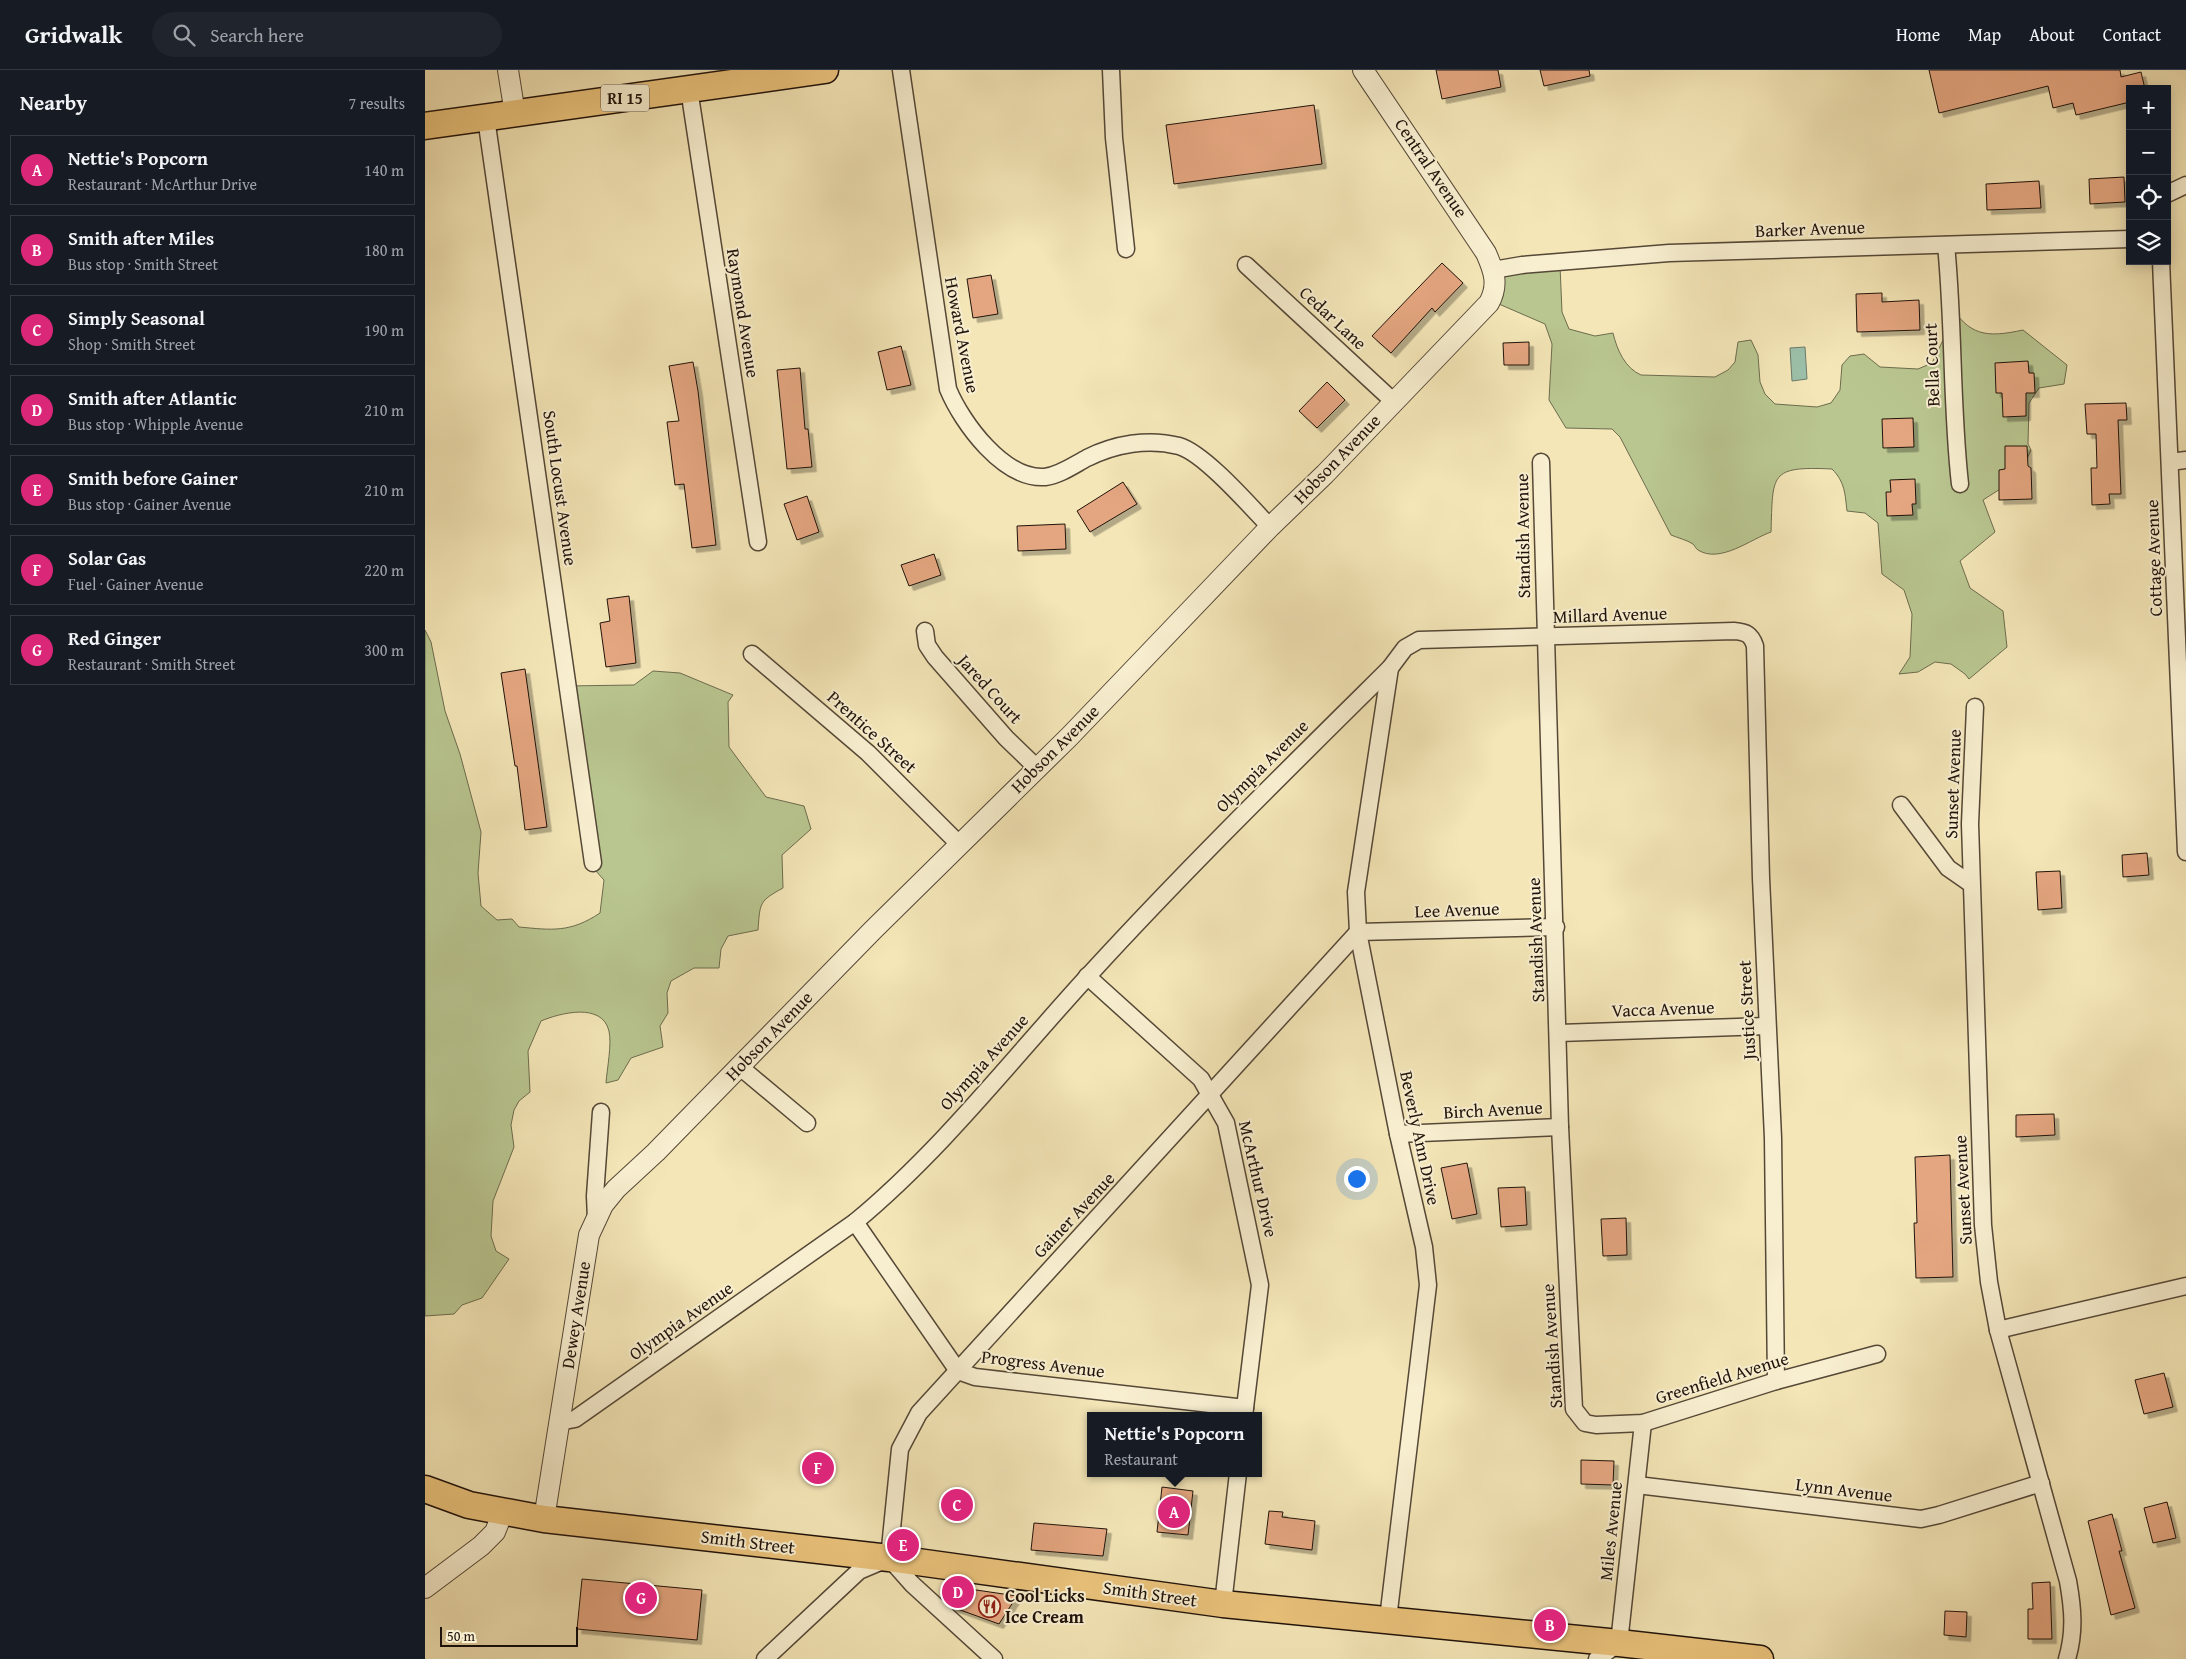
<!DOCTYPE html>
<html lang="en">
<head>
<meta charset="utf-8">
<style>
	:root { --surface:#171b24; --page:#20242c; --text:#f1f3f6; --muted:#9ea1a6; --line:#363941; --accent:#db2777 }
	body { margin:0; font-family:"Gentium Book Plus",serif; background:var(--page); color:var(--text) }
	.controls { position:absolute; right:15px; top:15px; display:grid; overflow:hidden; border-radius:0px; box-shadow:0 2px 12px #0003 }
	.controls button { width:45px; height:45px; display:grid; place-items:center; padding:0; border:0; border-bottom:1px solid var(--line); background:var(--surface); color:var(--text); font:25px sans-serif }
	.scale { position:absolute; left:15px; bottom:12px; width:138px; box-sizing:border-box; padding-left:5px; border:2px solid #20130c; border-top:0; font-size:14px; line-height:18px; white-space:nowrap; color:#20130c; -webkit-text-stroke:4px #f8efd0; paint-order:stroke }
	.you { position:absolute; left:931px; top:1108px; width:18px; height:18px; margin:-12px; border:4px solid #fff; border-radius:50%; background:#1a73e8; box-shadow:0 0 0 8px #1a73e833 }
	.badge { display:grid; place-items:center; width:32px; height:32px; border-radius:50%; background:var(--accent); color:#fff; font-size:16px; font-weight:700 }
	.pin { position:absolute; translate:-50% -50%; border:2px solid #fff; box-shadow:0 1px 5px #0006 }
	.popup { position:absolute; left:662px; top:1342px; width:175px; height:65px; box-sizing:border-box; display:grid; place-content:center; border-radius:0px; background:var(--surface); filter:drop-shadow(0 1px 4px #0005); font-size:16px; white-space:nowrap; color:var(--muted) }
	.popup b { font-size:19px; color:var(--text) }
	.popup::after { content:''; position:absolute; left:50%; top:100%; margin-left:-10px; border:10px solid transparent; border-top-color:var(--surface) }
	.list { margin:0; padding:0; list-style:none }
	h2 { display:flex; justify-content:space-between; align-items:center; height:65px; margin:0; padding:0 20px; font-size:21px }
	h2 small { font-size:16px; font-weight:400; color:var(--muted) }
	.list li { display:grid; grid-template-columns:32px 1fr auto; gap:15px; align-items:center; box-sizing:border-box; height:70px; margin:0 10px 10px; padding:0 10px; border:1px solid var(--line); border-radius:0px }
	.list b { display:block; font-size:19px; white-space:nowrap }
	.list p { margin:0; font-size:16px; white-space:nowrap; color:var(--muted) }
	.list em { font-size:16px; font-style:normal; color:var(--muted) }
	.icon { flex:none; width:28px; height:28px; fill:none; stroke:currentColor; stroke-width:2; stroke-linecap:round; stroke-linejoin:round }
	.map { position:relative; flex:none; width:1761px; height:1589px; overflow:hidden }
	header { display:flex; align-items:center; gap:30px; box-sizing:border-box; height:70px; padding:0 25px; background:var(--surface); border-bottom:1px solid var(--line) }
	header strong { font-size:24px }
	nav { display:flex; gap:28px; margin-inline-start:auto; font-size:18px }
	.search { width:350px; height:45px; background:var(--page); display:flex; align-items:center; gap:12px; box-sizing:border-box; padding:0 18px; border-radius:28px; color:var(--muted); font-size:19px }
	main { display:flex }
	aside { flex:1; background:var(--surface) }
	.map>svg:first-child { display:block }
	.green { fill:#b9c690; stroke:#6c6c4e }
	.water { fill:#9cc0aa; stroke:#6a7b6b }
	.building { fill:#e4a680; stroke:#20130c; filter:url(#shadow) }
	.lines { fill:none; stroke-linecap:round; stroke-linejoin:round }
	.minor-casing { stroke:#554837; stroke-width:19 }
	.tertiary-casing { stroke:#554837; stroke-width:22 }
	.primary-casing { stroke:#20130c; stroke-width:29 }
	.minor { stroke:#f8efd0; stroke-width:16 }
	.tertiary { stroke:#f8efd0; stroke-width:20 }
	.primary { stroke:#eac37c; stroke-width:26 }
	.labels { text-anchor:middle; stroke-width:4; stroke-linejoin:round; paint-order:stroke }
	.shield { fill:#f8efd0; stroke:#615547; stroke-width:1 }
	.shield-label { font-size:16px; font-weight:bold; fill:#20130c }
	.street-label { font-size:18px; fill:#20130c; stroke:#f8efd0 }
	.poi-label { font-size:18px; font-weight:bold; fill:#20130c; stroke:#f8efd0; text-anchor:start }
</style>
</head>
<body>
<header>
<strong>Gridwalk</strong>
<div class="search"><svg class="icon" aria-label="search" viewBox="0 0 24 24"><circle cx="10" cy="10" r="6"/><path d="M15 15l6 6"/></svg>Search here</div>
<nav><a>Home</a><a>Map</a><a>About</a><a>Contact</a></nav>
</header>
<main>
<aside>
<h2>Nearby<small>7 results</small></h2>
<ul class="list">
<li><span class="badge">A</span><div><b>Nettie's Popcorn</b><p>Restaurant · McArthur Drive</p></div><em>140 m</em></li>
<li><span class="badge">B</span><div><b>Smith after Miles</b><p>Bus stop · Smith Street</p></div><em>180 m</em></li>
<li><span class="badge">C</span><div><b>Simply Seasonal</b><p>Shop · Smith Street</p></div><em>190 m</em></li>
<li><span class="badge">D</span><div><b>Smith after Atlantic</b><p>Bus stop · Whipple Avenue</p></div><em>210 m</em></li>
<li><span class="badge">E</span><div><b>Smith before Gainer</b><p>Bus stop · Gainer Avenue</p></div><em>210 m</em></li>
<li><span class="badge">F</span><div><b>Solar Gas</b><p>Fuel · Gainer Avenue</p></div><em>220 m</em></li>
<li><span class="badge">G</span><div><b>Red Ginger</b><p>Restaurant · Smith Street</p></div><em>300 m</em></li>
</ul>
</aside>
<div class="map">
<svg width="1761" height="1589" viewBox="0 0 1761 1589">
	<defs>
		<filter id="shadow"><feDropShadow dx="4.5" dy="4.5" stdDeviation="0" flood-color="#0004"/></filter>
	</defs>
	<rect width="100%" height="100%" fill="#f4e6b7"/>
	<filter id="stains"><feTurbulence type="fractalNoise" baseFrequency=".004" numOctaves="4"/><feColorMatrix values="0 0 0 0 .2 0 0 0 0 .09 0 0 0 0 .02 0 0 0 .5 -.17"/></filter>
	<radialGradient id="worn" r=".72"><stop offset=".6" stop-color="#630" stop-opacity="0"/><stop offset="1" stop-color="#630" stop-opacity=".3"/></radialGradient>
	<g class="green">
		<path d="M1135 196 1137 242 1144 259 1170 266 1188 263C1192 280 1200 298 1216 305L1290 307 1303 300 1310 292 1313 272 1326 270 1333 285 1335 312 1340 324 1350 334 1392 337 1406 333 1415 320 1417 295 1425 286 1439 284 1455 297 1493 299 1507 293 1519 268 1524 233C1544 266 1561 268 1598 260L1642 295 1639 314 1614 318 1604 333 1603 374 1606 380 1594 407 1558 430 1570 462 1535 491 1545 518 1578 541 1582 577 1544 609 1540 604 1526 594 1510 592 1493 602 1474 604 1485 587 1487 544 1479 520 1457 504 1453 453 1440 443 1422 441C1420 424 1420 412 1407 399 1344 396 1348 404 1346 462 1326 469 1295 494 1273 480 1271 479 1270 476 1268 474 1262 470 1253 468 1246 465L1195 367 1187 359 1141 358 1124 330 1127 274 1120 254 1067 231 1069 208Z"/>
		<path d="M0 560 6 572 20 641 35 684 56 762 53 803 56 836 72 850 87 849 94 857C127 860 145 863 175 843L179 810 161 790 142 616 209 615 228 601 255 603 308 625 303 632 304 677 341 727 379 736 386 759 357 785 358 818C334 831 335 833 333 860L303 866 296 879 294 898H269L246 911 242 923 243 943 235 956 238 977 206 988 193 1010 181 1013C182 999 187 974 184 961 177 932 135 943 116 951L103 981 105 1022 94 1031 89 1040 86 1055 89 1077 68 1131 66 1166 71 1181 84 1189 57 1228 37 1235 29 1244 0 1246Z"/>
	</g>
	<path class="water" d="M1380 277 1382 309 1367 311 1365 278Z"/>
	<g class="building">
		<path d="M1011 0H1073L1076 17 1017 29Z"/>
		<path d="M1115 0H1164L1165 6 1119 16Z"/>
		<path d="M1504 0H1695L1696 7 1716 2 1720 19H1705V32L1651 45 1648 33 1628 38 1623 16 1514 43Z"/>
		<path d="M889 35 897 94 749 114 741 55Z"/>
		<path d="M1699 107 1700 132 1665 134 1664 109Z"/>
		<path d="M1614 111 1616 138 1562 140 1561 114Z"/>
		<path d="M1017 193 1038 213 1010 242 1007 238 966 283 947 266Z"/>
		<path d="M566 205 573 244 548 248 542 209Z"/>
		<path d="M1457 223V232L1494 230 1495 260 1432 262 1431 224Z"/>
		<path d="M1104 272V295H1079L1078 273Z"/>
		<path d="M476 276 486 315 462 320 453 282Z"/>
		<path d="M1603 291 1604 303H1609L1610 323H1601V346L1578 347 1577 323H1571L1570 293Z"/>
		<path d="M268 292 273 321 291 475 267 478 259 414 250 415 242 352 254 351 244 296Z"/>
		<path d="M375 298 380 359H383L387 397 362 399 352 300Z"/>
		<path d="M902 312 920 330 892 358 874 341Z"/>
		<path d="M1701 333 1702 350H1693L1696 424H1684L1685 434 1667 435 1666 398H1672L1671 364H1662L1660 334Z"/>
		<path d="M1488 348 1489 377 1458 378 1457 349Z"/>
		<path d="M1580 376H1602L1603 396 1606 398 1607 429 1574 430V400L1580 399Z"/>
		<path d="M1490 409 1491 434H1487L1488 445 1462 446 1461 422H1466L1465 410Z"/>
		<path d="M698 412 712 434 665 462 652 441Z"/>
		<path d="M382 426 394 462 372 470 359 434Z"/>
		<path d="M640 454 641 479 593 481 592 456Z"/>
		<path d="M509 484 516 505 484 516 476 495Z"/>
		<path d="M204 526 211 593 181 597 175 553 185 551 182 529Z"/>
		<path d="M100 599 122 757 100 760 92 696H90L76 603Z"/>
		<path d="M1722 783 1724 805 1698 807 1697 785Z"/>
		<path d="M1635 801 1637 838 1613 840 1611 802Z"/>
		<path d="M1629 1044 1630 1065 1591 1067V1045Z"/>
		<path d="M1525 1085 1528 1207 1491 1208 1489 1153H1492L1490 1087Z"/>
		<path d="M1042 1093 1052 1144 1027 1149 1016 1098Z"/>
		<path d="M1100 1117 1102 1155 1076 1157 1073 1118Z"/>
		<path d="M1201 1148 1202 1185 1178 1186 1176 1149Z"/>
		<path d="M1739 1303 1748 1337 1719 1344 1710 1310Z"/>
		<path d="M1156 1390 1189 1391 1188 1415 1156 1414Z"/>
		<path d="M737 1417 768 1421 763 1465 732 1462Z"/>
		<path d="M1742 1432 1751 1468 1728 1473 1719 1438Z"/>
		<path d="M844 1441 858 1442 857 1447 890 1451 887 1480 840 1474Z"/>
		<path d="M1687 1444 1697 1481H1694L1710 1538 1686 1545 1663 1451Z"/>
		<path d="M609 1453 682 1459 678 1486 606 1480Z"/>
		<path d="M157 1509 277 1520 272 1570 152 1559Z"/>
		<path d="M1625 1512 1627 1569H1603V1539H1608L1607 1513Z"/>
		<path d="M524 1516 592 1526 574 1554 527 1537 521 1532Z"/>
		<path d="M1520 1541 1542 1542 1541 1567 1519 1565Z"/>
	</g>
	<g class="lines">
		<defs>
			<g id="minor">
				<path d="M476 0 523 319C537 353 579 410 620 407 635 405 649 395 662 388 690 374 723 368 754 376 779 383 826 437 845 457"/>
				<path d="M686 0 689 68 701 179"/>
				<path d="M264 19 333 472"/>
				<path d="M61 48 168 793"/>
				<path d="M1742 124 1761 115"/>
				<path d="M1521 175C1529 254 1526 334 1535 414"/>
				<path d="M1736 191 1761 782"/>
				<path d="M821 195 968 331"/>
				<path d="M1068 200 1097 195 1244 183 1705 169"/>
				<path d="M1116 392 1135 1057 1149 1339 1160 1353 1171 1355 1218 1353 1351 1311 1452 1284"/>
				<path d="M1745 392 1761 390"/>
				<path d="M500 561 502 575 510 587 581 668 612 698"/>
				<path d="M327 584 443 683 535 775"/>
				<path d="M1550 637 1545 754 1558 1155 1564 1212 1573 1260 1643 1511C1648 1539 1650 1562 1642 1589"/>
				<path d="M1476 735 1523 798 1546 814"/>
				<path d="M662 906 776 1009 801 1053 835 1215 819 1346"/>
				<path d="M1134 963 1342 956"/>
				<path d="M315 997 382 1053"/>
				<path d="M973 1064 1135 1057"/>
				<path d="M171 1149 170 1126 176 1042"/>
				<path d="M430 1152 533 1301 550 1307 820 1338"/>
				<path d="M1573 1260 1761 1216"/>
				<path d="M134 1352 150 1349 430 1152C517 1080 587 989 664 905 761 799 863 699 965 598L980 578 994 570 1309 561C1321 562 1326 564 1330 576L1336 808 1348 1068 1351 1311"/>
				<path d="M1212 1415 1496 1449 1514 1445 1616 1413"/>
				<path d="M464 1488 475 1379 494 1343 933 862 1131 857"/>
				<path d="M464 1488 487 1514 569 1589"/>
				<path d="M798 1534 813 1403"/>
				<path d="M963 1549 1003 1215 999 1177 973 1064 933 862 931 822 965 598"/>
				<path d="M340 1589 434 1501 460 1490"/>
				<path d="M1172 1589 1194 1573 1218 1353"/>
			</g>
			<g id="tertiary">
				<path d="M83 0 90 44"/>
				<path d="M119 1449 164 1165 178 1135 191 1119 231 1082 448 860 645 666 845 457 900 404 1064 233C1074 215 1069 201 1061 183L938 0"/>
				<path d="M0 1518 56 1476 70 1462 78 1442"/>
			</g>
			<g id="primary">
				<path d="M0 56 400 0"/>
				<path d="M0 1419 44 1435 119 1449 464 1488 798 1534 1194 1573 1335 1589"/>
			</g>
		</defs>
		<use href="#minor" class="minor-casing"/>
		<use href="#tertiary" class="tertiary-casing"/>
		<use href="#primary" class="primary-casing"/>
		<use href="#minor" class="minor"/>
		<use href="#tertiary" class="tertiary"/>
		<use href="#primary" class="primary"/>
	</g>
	<defs>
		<symbol id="restaurant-ring" viewBox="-11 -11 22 22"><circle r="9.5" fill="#f8efd0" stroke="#8f2418" stroke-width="1.5"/><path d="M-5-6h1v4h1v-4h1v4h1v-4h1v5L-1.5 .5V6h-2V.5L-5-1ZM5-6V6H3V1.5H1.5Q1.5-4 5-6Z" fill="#8f2418"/></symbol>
	</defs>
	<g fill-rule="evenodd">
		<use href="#restaurant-ring" x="552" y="1524" width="25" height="25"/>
	</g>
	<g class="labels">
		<rect class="shield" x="176" y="14.5" width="48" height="27" rx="4"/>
		<g class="shield-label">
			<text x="200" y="34">RI 15</text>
		</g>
		<g class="street-label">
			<text transform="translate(1006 98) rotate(56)" y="6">Central Avenue</text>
			<text transform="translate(1385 159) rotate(-2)" y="6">Barker Avenue</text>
			<text transform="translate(318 243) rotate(81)" y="6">Raymond Avenue</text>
			<text transform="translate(908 248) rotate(43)" y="6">Cedar Lane</text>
			<text transform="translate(537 265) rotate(79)" y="6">Howard Avenue</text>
			<text transform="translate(1507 295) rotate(-92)" y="6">Bella Court</text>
			<text transform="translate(912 389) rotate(-46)" y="6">Hobson Avenue</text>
			<text transform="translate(135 418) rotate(82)" y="6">South Locust Avenue</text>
			<text transform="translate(1098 466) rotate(-91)" y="6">Standish Avenue</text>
			<text transform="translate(1729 488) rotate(-92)" y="6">Cottage Avenue</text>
			<text transform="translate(1185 545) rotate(-2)" y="6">Millard Avenue</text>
			<text transform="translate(565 619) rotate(48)" y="6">Jared Court</text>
			<text transform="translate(447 662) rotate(42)" y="6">Prentice Street</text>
			<text transform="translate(630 679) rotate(-45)" y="6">Hobson Avenue</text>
			<text transform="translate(837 696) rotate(-45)" y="6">Olympia Avenue</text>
			<text transform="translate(1528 714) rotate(-88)" y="6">Sunset Avenue</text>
			<text transform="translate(1032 840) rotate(-2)" y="6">Lee Avenue</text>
			<text transform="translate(1111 870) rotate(-92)" y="6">Standish Avenue</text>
			<text transform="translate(1238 939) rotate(-2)" y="6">Vacca Avenue</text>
			<text transform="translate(1322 940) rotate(-93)" y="6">Justice Street</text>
			<text transform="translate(344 966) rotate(-46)" y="6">Hobson Avenue</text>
			<text transform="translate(559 992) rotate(-48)" y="6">Olympia Avenue</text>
			<text transform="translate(1068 1040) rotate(-3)" y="6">Birch Avenue</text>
			<text transform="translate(995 1068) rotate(78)" y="6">Beverly Ann Drive</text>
			<text transform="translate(833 1109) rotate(77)" y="6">McArthur Drive</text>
			<text transform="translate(1538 1120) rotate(-93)" y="6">Sunset Avenue</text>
			<text transform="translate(649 1145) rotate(-47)" y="6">Gainer Avenue</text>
			<text transform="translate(151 1245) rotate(-81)" y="6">Dewey Avenue</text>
			<text transform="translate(256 1251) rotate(-35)" y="6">Olympia Avenue</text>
			<text transform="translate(1127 1276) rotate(-94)" y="6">Standish Avenue</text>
			<text transform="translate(618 1294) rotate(7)" y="6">Progress Avenue</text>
			<text transform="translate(1297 1308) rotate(-17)" y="6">Greenfield Avenue</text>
			<text transform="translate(1419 1420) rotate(7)" y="6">Lynn Avenue</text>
			<text transform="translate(1186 1461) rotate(-84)" y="6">Miles Avenue</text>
			<text transform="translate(323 1472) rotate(7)" y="6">Smith Street</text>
			<text transform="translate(725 1524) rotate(8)" y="6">Smith Street</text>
		</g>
		<g class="poi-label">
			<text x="580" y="1532">Cool Licks<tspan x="580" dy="21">Ice Cream</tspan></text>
		</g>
	</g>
	<rect width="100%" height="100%" filter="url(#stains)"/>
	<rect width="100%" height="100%" fill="url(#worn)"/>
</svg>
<div class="controls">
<button>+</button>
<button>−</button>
<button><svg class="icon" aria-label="locate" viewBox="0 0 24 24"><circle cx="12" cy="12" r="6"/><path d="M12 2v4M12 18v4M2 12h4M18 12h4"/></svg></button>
<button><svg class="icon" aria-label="layers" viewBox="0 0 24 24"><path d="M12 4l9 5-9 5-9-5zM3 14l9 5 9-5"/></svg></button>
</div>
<div class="scale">50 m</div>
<div class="you"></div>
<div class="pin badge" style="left:749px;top:1442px">A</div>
<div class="popup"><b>Nettie's Popcorn</b>Restaurant</div>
<div class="pin badge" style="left:1125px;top:1555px">B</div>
<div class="pin badge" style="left:532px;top:1435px">C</div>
<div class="pin badge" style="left:533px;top:1522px">D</div>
<div class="pin badge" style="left:478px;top:1475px">E</div>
<div class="pin badge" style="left:393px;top:1398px">F</div>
<div class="pin badge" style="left:216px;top:1528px">G</div>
</div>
</main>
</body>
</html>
